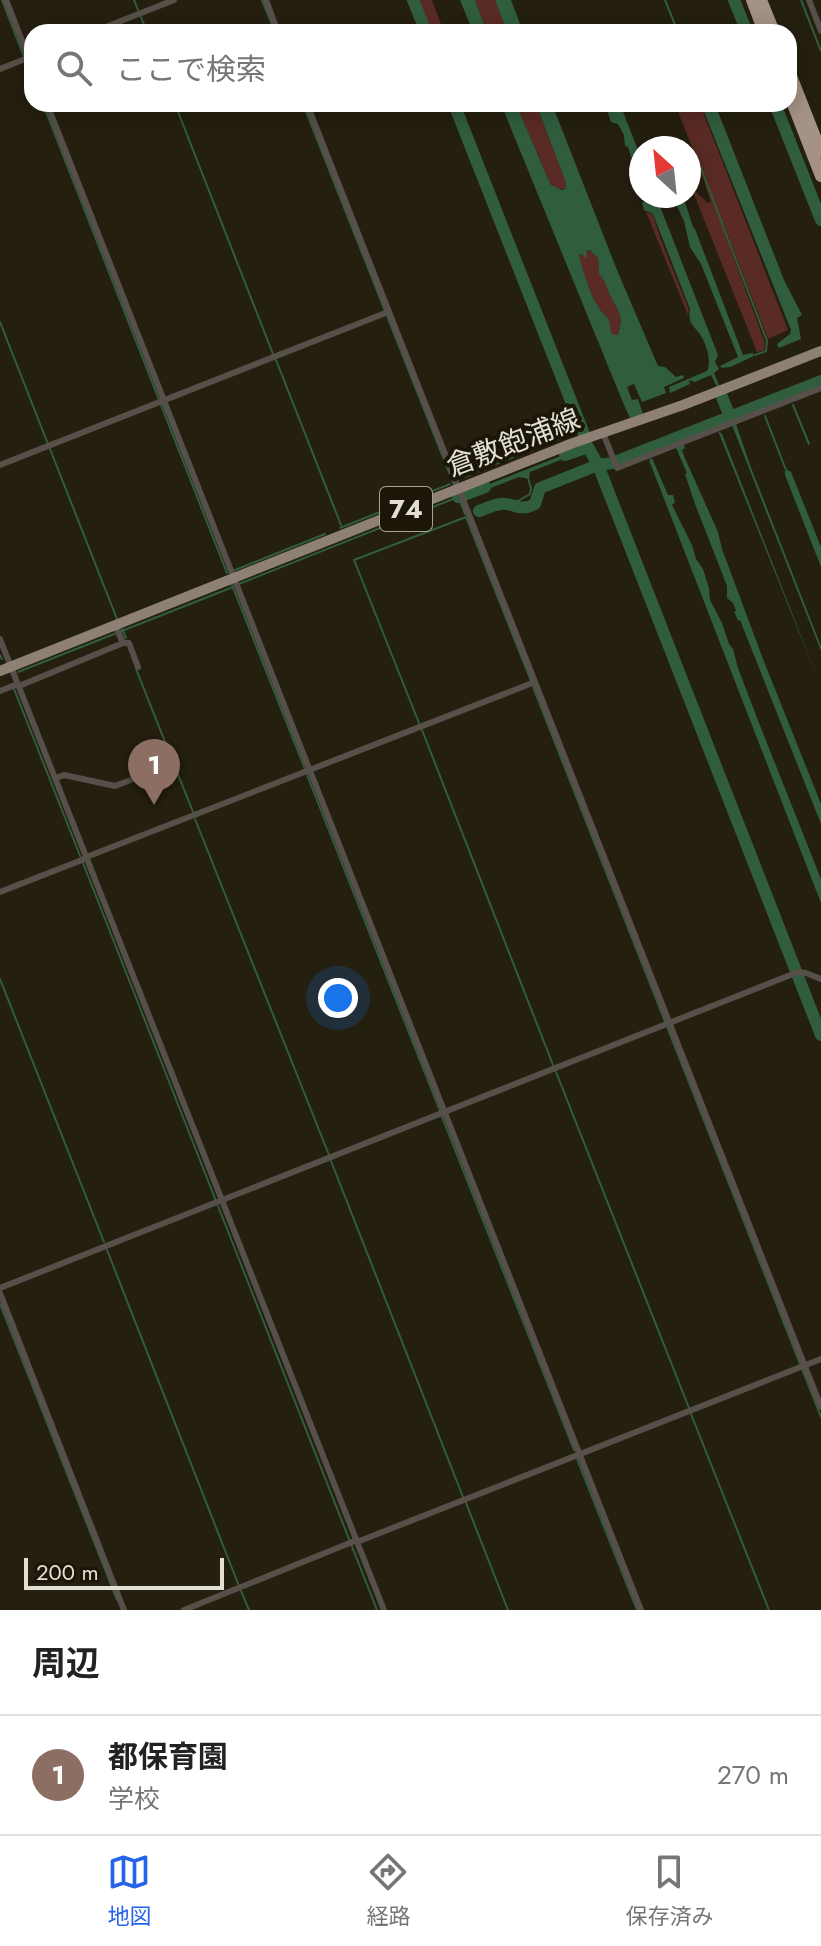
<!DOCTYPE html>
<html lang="ja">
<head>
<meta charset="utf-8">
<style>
	:root { --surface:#fff; --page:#f6f6f6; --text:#222; --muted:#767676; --line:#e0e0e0; --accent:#2563eb }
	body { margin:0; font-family:Jost,"Noto Sans JP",sans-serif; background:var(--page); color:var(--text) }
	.compass { position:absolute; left:629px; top:136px; width:72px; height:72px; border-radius:50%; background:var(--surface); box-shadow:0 4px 20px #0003; rotate:333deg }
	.scale { position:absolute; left:24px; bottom:20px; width:200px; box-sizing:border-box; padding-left:8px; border:4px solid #e2dfd5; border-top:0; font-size:22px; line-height:28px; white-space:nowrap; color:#e2dfd5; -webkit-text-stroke:6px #1b1607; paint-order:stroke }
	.you { position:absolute; left:338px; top:998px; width:28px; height:28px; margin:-20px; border:6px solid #fff; border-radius:50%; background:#1a73e8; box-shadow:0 0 0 12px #1a73e833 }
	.badge { display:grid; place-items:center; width:52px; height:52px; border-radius:50%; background:var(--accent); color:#fff; font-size:26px; font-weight:700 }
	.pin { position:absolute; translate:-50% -66px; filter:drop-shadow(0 2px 4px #0008) }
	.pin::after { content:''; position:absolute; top:42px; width:28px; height:24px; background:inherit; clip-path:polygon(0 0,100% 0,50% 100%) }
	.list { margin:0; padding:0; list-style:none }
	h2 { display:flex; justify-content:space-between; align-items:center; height:104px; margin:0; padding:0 32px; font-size:34px }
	h2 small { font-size:26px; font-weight:400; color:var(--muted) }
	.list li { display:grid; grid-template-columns:52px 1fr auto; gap:24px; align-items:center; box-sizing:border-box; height:120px; padding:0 32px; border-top:2px solid var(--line) }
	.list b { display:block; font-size:30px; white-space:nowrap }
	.list p { margin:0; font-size:26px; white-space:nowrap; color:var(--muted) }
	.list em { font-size:26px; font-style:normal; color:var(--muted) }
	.icon { flex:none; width:44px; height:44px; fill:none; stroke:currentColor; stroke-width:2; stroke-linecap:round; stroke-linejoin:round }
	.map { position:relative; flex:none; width:821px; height:1610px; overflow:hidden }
	.search { position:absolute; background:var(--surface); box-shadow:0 4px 20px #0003; left:24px; right:24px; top:24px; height:88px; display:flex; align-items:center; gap:20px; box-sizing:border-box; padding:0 28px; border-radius:24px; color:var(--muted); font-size:30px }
	.sheet { height:224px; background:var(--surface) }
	nav { display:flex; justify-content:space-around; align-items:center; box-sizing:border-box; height:112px; border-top:2px solid var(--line); background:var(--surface); font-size:22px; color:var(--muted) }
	nav a { display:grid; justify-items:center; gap:4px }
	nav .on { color:var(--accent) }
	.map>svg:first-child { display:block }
	.green { fill:#5a2b24 }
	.water { fill:#305d3e; fill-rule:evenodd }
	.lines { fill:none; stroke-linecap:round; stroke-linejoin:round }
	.stream { stroke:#305d3e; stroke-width:2 }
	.river { stroke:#305d3e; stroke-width:12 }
	.street { stroke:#57504a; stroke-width:6 }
	.primary { stroke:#8e8074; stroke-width:10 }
	.highway { stroke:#a39285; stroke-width:12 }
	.labels { text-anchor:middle; stroke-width:8; stroke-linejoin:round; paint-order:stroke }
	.shield { fill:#1b1607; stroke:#a6a397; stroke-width:2 }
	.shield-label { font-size:26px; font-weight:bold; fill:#e2dfd5 }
	.street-label { font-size:28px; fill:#e2dfd5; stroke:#1b1607 }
</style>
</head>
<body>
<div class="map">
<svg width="821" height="1610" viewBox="0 0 821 1610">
	<rect width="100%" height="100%" fill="#241f0f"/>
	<g class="green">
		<path d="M415 0H432L444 32H428Z"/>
		<path d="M475 0H495L507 32H487Z"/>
		<path d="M516 104H536L565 180 566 188C560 190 556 188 551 185Z"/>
		<path d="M675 104H700L788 330 768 339 723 222H721L765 343 764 350 757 352 689 182V176L695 191 708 203 711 202 695 154Z"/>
		<path d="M646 212 653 215 660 237 689 310 688 315Z"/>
		<path d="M590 250 598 258 599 274C607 282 606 288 611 297 619 314 624 314 618 335H614L611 332 609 319C592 305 587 281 580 260L579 254 583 255Z"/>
	</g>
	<g class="water">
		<path d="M460 0H475L487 32H473Z"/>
		<path d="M495 0H511L523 32H507Z"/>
		<path d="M501 104H516L546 174 551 185 562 190 566 188 565 180 536 104H552L617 270 658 366 665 367 676 377 683 375 684 378 664 387 666 393 642 402 634 384 627 387 632 400 638 399 643 414 630 418 624 405ZM590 250 598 258 599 274C607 282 606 288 611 297 619 314 624 314 618 335H614L611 332 609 319C592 305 587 281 580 260L579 254 583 255 586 259 587 251Z"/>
		<path d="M605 104H620L641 158V188L628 147 625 146 624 135 618 124 611 122Z"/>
		<path d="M701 104H715L784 280 802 315 797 318 801 339 779 348 777 344 790 334 791 330Z"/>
		<path d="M644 196H656L718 355 715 362 719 369 714 373 720 387H717L711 375 695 382 689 380 690 384 670 393 669 387 707 371C712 361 706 342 699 333 692 324 688 323 690 309L653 214 644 210 642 203 646 200Z"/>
		<path d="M672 196H683L693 227 695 229 743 355 753 353 754 356 730 367 722 368 720 366 738 357 701 264 690 247 684 221Z"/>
		<path d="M736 424 750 465 821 646V651L732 425Z"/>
		<path d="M718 431 722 434 821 687Z"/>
		<path d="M683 444 685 448 682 450 684 456 718 532 722 549 763 659 821 804V824L740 620 738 621 734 611H736L733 603 727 598V586L695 504 685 474 687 473 676 448Z"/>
		<path d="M578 449V453L530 472 529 479 519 477 475 494 472 491Z"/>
		<path d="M652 458 668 495H673L675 502 672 505 692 545 696 559 703 569 709 588 710 600 722 623 729 644 733 649 738 668 759 723 821 879V903L649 460Z"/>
		<path d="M788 470 791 472 821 547V567L785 475V471Z"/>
	</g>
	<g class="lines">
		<g class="stream">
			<path d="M2 0 24 57"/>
			<path d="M134 0 138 10"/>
			<path d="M262 0 275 32"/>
			<path d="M665 0 678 32"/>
			<path d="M801 0 821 51"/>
			<path d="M141 17 147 32"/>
			<path d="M26 63 32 77"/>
			<path d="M43 104 227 573"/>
			<path d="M175 104 273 354"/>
			<path d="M303 104 454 485"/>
			<path d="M701 168 767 341 766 351 755 355"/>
			<path d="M0 322 48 444"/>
			<path d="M276 360 341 525"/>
			<path d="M816 382 817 385"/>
			<path d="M789 393V396"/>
			<path d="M761 404 762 406"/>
			<path d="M793 405 809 444"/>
			<path d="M731 416V418"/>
			<path d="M765 416 786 470"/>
			<path d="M716 422 717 424"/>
			<path d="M674 439 675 441"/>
			<path d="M50 449 117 619"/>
			<path d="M647 449 648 452"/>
			<path d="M459 479 582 429"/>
			<path d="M458 496 465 514"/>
			<path d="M511 505 530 494 531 488 528 478"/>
			<path d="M340 528 450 484"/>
			<path d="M235 570 325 534"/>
			<path d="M239 584 458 497"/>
			<path d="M232 585 305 769"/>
			<path d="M122 629 126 638"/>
			<path d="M0 655 2 659"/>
			<path d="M136 669 193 812"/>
			<path d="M18 672 233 587"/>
			<path d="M533 687 821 1417"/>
			<path d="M14 689 81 858"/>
			<path d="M419 723 354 560 466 517 531 681"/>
			<path d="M422 730 553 1065"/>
			<path d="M307 775 440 1111"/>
			<path d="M195 819 329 1155"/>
			<path d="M83 863 216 1201"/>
			<path d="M0 979 104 1242"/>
			<path d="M556 1072 689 1408"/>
			<path d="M442 1117 574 1450"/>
			<path d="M331 1161 463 1497"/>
			<path d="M218 1206 377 1610"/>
			<path d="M107 1250 239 1586"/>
			<path d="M0 1304 117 1600"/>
			<path d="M691 1414 769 1610"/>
			<path d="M577 1459 637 1610"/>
			<path d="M466 1503 508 1610"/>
			<path d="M241 1591 249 1610"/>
		</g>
		<g class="river">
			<path d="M413 0 426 32"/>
			<path d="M734 0 747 32"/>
			<path d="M454 104 584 434"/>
			<path d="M775 104 821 220"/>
			<path d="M722 397 730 417"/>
			<path d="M565 455 588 447 598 465 612 463 821 381"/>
			<path d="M458 497 485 487"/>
			<path d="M479 511C485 509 493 505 500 504 515 502 518 513 535 504L540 488 598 465 821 1035"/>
		</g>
		<g class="street">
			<path d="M6 0 32 66"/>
			<path d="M266 0 278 32"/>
			<path d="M809 0 821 31"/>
			<path d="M93 32 174 0"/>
			<path d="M0 69 30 57"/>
			<path d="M47 104 641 1610"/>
			<path d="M307 104 821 1407"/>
			<path d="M603 433 617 468 821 388"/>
			<path d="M0 465 388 312"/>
			<path d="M115 625 123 643H129L138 667"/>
			<path d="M0 639 384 1610"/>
			<path d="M19 686 123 643"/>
			<path d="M0 691 18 684"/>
			<path d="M56 778 64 775 115 786 170 765"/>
			<path d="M0 892 82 860 89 856 535 682"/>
			<path d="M0 1288 798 972 806 973 821 979"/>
			<path d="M0 1293 124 1610"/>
			<path d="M357 1542 821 1359"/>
			<path d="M184 1610 357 1540"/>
		</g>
		<path class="primary" d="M0 671 573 443 683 405 821 351"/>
		<g class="highway">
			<path d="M752 0 764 32"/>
			<path d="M761 0 774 32"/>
			<path d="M789 71 821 152"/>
			<path d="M789 94 821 176"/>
		</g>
	</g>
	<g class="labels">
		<rect class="shield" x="380" y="487" width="52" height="44" rx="6"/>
		<g class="shield-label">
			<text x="406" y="518">74</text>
		</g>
		<g class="street-label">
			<text transform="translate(513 442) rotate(-21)" y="10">倉敷飽浦線</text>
		</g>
	</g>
</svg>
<svg class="compass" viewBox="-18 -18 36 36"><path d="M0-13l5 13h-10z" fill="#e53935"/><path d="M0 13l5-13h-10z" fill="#767676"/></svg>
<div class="scale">200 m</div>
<div class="you"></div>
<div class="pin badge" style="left:154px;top:805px;background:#8d6e63">1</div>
<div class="search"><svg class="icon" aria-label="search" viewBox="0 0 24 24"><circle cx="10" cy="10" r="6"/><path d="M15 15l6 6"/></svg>ここで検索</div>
</div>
<section class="sheet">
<h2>周辺<small></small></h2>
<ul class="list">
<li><span class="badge" style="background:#8d6e63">1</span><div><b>都保育園</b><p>学校</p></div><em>270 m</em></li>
</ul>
</section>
<nav>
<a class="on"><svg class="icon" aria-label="map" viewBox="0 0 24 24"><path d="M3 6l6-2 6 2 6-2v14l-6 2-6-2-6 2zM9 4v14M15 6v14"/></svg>地図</a>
<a><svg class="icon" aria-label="directions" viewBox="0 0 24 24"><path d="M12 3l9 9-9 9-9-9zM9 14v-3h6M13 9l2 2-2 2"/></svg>経路</a>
<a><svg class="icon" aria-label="saved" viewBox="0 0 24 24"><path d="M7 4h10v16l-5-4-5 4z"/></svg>保存済み</a>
</nav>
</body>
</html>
